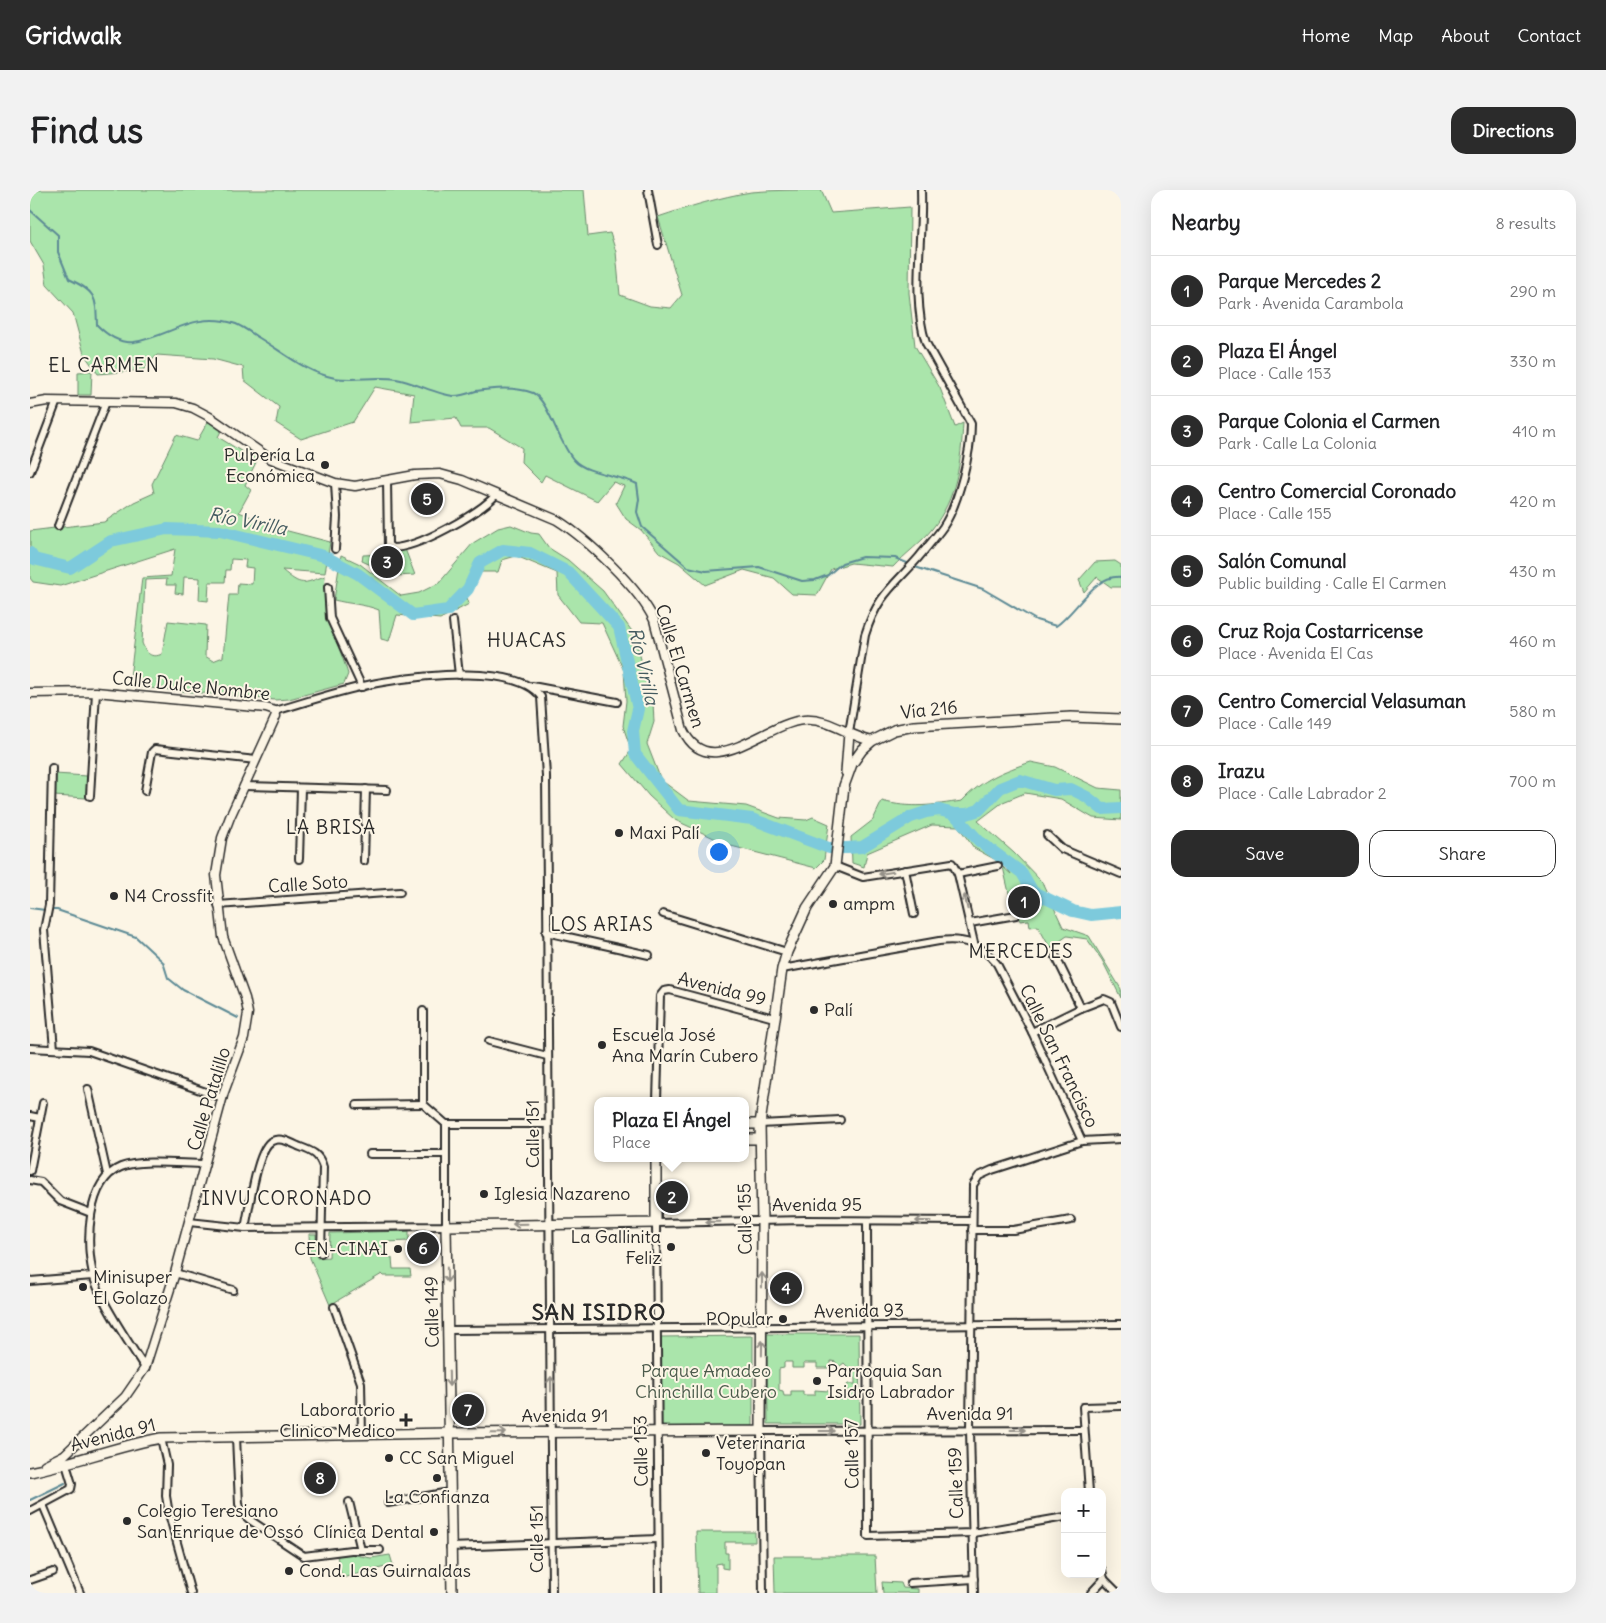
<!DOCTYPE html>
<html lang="en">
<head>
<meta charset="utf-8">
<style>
	:root { --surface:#fff; --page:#f2f2f2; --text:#202124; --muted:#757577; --line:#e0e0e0; --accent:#2b2b2b }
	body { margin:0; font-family:Delius,sans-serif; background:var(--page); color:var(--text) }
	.controls { position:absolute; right:15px; bottom:15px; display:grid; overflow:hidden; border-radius:10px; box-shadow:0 5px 20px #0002 }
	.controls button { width:45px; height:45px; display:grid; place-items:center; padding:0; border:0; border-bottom:1px solid var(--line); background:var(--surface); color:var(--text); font:25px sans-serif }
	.you { position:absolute; left:688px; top:661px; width:18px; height:18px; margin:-12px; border:4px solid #fff; border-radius:50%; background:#1a73e8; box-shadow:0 0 0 8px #1a73e833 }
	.badge { display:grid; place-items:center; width:32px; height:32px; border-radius:50%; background:var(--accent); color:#fff; font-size:16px; font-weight:700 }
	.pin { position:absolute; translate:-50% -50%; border:2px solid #fff; box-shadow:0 1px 5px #0006 }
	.popup { position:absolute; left:564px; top:907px; width:155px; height:65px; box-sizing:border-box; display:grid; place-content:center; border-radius:10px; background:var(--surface); filter:drop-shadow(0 1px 4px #0005); font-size:16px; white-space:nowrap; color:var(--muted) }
	.popup b { font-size:19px; color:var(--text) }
	.popup::after { content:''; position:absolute; left:50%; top:100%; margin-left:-10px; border:10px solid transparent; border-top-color:var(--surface) }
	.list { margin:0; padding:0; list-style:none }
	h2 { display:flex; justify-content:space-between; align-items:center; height:65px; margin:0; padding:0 20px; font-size:21px }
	h2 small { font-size:16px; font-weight:400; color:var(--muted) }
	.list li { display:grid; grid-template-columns:32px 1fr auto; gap:15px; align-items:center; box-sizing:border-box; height:70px; padding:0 20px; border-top:1px solid var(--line) }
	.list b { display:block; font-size:19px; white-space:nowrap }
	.list p { margin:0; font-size:16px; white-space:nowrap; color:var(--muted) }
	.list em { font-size:16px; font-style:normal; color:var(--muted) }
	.actions { display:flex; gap:10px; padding:15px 20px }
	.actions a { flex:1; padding:11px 0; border:1px solid var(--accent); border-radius:15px; text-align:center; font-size:18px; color:var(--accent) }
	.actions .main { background:var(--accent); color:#fff }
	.map { position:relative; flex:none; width:1091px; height:1403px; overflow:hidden; border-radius:15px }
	header { display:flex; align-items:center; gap:30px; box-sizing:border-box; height:70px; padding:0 25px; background:var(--accent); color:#fff }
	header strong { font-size:24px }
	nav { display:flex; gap:28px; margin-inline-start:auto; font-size:18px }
	.intro { display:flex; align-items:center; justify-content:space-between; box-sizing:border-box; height:120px; padding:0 30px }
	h1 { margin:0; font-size:35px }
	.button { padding:12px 22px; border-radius:15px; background:var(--accent); color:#fff; font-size:18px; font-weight:700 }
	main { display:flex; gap:30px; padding:0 30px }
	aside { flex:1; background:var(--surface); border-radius:15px; box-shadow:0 5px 20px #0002 }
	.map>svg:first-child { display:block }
	.green { fill:#aae5ab; stroke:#6a886b; fill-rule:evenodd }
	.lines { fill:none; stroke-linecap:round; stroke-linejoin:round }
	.stream { stroke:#5c8a95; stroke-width:2 }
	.river { stroke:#7dcadc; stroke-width:12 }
	.minor-casing { stroke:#2b2b2b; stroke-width:10 }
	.tertiary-casing { stroke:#2b2b2b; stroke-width:11 }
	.secondary-casing { stroke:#2b2b2b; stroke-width:12 }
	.minor { stroke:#fcf5e5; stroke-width:6 }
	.tertiary { stroke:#fcf5e5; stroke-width:8 }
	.secondary { stroke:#fcf5e5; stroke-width:9 }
	.oneway { stroke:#949088 }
	.poi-dot { fill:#2b2b2b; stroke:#fcf5e5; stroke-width:2 }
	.labels { text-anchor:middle; stroke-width:4; stroke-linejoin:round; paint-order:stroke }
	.poi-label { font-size:18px; fill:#2b2b2b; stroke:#fcf5e5; text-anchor:start }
	.street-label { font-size:18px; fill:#2b2b2b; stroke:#fcf5e5 }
	.park-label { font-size:18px; fill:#4b5a4b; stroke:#fcf5e5 }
	.neighbourhood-label { font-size:19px; letter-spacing:1px; fill:#2b2b2b; stroke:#fcf5e5 }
	.water-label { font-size:19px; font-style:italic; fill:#445b60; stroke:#fcf5e5 }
	.district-label { font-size:22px; font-weight:bold; letter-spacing:1px; fill:#2b2b2b; stroke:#fcf5e5 }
</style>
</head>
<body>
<header>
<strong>Gridwalk</strong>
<nav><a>Home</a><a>Map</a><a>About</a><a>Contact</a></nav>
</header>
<div class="intro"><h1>Find us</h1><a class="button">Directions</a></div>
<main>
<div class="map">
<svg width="1091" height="1403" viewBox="0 0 1091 1403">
	<rect width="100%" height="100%" fill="#fcf5e5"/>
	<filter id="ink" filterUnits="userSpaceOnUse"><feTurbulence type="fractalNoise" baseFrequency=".02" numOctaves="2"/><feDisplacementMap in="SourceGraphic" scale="10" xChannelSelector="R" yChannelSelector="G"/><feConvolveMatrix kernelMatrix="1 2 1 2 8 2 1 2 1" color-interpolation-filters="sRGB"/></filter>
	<g filter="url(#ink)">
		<g class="green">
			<path d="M0 0H554L558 46 580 43 586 62 590 105 620 116 641 118 652 105 628 27C658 17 690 7 721 2 744 0 768 0 791 0L801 23 880 17 879 103 885 156 910 198 925 237 933 233C931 272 927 308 902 339 892 352 875 364 863 377L821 373 801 379 787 405 762 404 744 388 714 380 675 395 649 373 629 362 611 340 596 329 586 313 594 296 583 292 567 311 515 285 511 292 491 272 492 258 459 238H431L426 228 381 232 384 204 345 197 323 232 271 249 246 233 249 217 214 190 213 177 183 169 127 165 113 180 68 184 54 164 43 123 17 95 14 75 0 51Z"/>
			<path d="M62 181 61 205H48V182Z"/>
			<path d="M179 230 192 239 188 247 214 263 218 257 230 264 215 295 221 300 209 322 254 340 300 352 295 383 252 380C272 397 272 394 295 386 291 425 307 448 318 484L314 494 259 509 245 510 99 496 112 388 141 386 145 359 30 396 3 392 0 388V341L74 332 104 312 124 303 122 294 146 245 167 251ZM201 369 216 370 215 377 223 378 222 394 208 393 207 405H199L193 467 183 471 175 466 176 435 138 431 132 464C121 469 116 463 112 453L115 390 137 389 136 395H146L145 403 153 404 154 387 170 388 169 410 178 411 179 392H195L196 380H200Z"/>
			<path d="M481 335 501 343 509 344 519 358 538 370 573 401 604 444 623 512 624 532 617 554 631 590 659 611 716 616 749 628 776 630 783 627 799 634 794 670 786 678 701 656 645 630 619 606 592 574 601 560 593 536 596 511 594 481 572 433 549 432 528 405 527 383 486 366 472 370 468 382H452L434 398 439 414 410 429 367 425 359 451 351 449 349 420C334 414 319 414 304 410L311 365 330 374 371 406 389 403 409 393 443 353 468 338Z"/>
			<path d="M375 359 385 385 365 386 332 371 333 365 354 364 357 362Z"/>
			<path d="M1085 371 1091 375V397H1081L1067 387 1054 402 1049 390 1065 372Z"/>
			<path d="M1001 572 1025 577 1068 598 1091 600V630L1063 628 1031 609 995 603 973 612 948 631 984 663 1012 692 1033 737 1059 746 1091 799V808L1072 770 1057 749 1037 746 1020 758 1008 736 1000 737 999 730 990 731 988 719 983 720 973 677 981 684 975 675 944 658 928 636 902 635 837 663 834 677 822 673 821 647 843 630 852 611C880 619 904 615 932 611 953 589 973 581 1001 572Z"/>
			<path d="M25 584 57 586 56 608 24 606Z"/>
			<path d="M379 1041V1051L356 1052V1065L362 1068 363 1079H380L381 1086H354L352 1084 300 1115 280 1068 279 1044H286L287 1068 299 1067 300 1043Z"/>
			<path d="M737 1144H829L830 1234H738ZM801 1171 806 1172V1179L814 1173 819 1178 815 1183 818 1187 825 1188V1194H818L815 1198 818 1202 813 1206 810 1201 807 1202V1207H800L799 1201 785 1200V1205H773V1201H761V1206H754L753 1201 749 1200V1179L754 1178V1172H762V1178H774V1173H787V1178H801Z"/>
			<path d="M723 1146V1236L630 1237 629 1147Z"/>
			<path d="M666 1342H725V1352H695V1363H698V1379L692 1378V1373L686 1374V1403H668Z"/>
			<path d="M320 1364 341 1368 360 1365 363 1375 312 1388 307 1366Z"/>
			<path d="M744 1366H845L847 1403H745Z"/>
			<path d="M852 1392 871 1393 873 1398 888 1399V1403H853Z"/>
		</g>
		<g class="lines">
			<g class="stream">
				<path d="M0 20 28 45V62L39 89C66 102 66 106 67 135 76 144 90 154 104 152 140 147 163 120 206 134 213 137 220 142 226 146 252 161 274 182 305 188 324 191 346 186 366 189 384 192 408 205 424 206 431 206 440 203 446 201 464 198 485 196 503 203 518 210 530 256 544 270 556 284 590 285 607 294L609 309 607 322 612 337 658 377 676 381 729 377 772 391 785 390 798 385 812 373 832 367 865 368 877 373"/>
				<path d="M885 377 953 399 1006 430 1026 436C1046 423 1064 384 1091 387"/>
				<path d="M0 718 15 720"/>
				<path d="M20 720H27L106 747 133 772 138 788 153 800 208 828"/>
				<path d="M0 1310 35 1293"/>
			</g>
			<g class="river">
				<path d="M0 363 4 369 40 378 81 351 137 339 190 341 294 366 328 384 383 425 418 420 438 399 450 373 473 360 500 363 538 382 589 437 608 519 603 541 605 564 649 620 722 629 799 658H817L832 657 881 627 896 622 909 620 924 624H937L949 620 970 598 990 590 1024 600 1041 599 1057 607 1072 619 1091 618"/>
				<path d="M924 624 949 651 992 683 1003 702 1043 721 1061 725 1091 722"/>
			</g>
			<defs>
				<g id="minor">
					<path d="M618 0 628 55"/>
					<path d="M0 282 27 211"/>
					<path d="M357 290 358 355 362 358C388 358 448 324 466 305"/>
					<path d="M28 336 76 212"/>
					<path d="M305 359 307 327 305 293"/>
					<path d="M298 397 300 428 332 497"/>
					<path d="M423 431 429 485"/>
					<path d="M502 496 587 512"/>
					<path d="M245 521C280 511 316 498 353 492 389 486 487 473 511 507L516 586 517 701 522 1403"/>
					<path d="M819 543 835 445C848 404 863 397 889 367 897 357 906 347 913 337 929 313 941 262 941 234L896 153C881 107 893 49 891 0"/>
					<path d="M22 578 19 715 14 740 24 859"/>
					<path d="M214 596 357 600"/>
					<path d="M115 601 122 562 125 559 226 570"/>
					<path d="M60 606 66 502"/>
					<path d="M1017 645 1032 659 1091 684"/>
					<path d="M269 669 271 598"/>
					<path d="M334 671 336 599"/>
					<path d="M805 676 833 687 922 673 928 684 944 753"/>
					<path d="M875 680 884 724"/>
					<path d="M928 684 968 676"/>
					<path d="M188 715 370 702"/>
					<path d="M633 724 757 762"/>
					<path d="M940 733 986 725"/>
					<path d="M516 742 619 765"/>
					<path d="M1023 761 1051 818"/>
					<path d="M752 779 909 751C935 748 951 754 967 774L1002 842 1052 951 1091 949"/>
					<path d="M1002 842 1051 818 1074 809 1081 812 1091 837"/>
					<path d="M459 851 517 866"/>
					<path d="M0 858 59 861 193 908"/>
					<path d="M58 899 77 984"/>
					<path d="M627 911 630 806 634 801 640 800 744 828"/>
					<path d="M327 915 393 914"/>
					<path d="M0 926 10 928"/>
					<path d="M416 934H518"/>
					<path d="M730 934 810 930"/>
					<path d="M340 964H416"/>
					<path d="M0 981 13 913"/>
					<path d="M0 990 11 992 30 1011 61 1023"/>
					<path d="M837 1031 838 1346 943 1343 1035 1327"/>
					<path d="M159 1032 215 1038 416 1036V934L393 914V821"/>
					<path d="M215 1038C219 1021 227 957 242 951 251 947 260 952 268 956 281 961 289 963 293 977L291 1063"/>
					<path d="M942 1040H983L1041 1030"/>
					<path d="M145 1083 203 1100"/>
					<path d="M0 1091 63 1086"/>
					<path d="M304 1117 331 1193 332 1245"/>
					<path d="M418 1140 1091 1134"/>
					<path d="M115 1178C101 1156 68 1108 63 1084 56 1053 56 991 91 977 112 969 151 974 175 974"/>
					<path d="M206 1247 209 1314 213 1324 220 1330 274 1366 321 1360H350"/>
					<path d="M131 1248 137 1275 136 1306 139 1324 161 1403"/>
					<path d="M1059 1302 1053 1217 1091 1216"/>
					<path d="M319 1312 331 1360"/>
					<path d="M358 1313 419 1302"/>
					<path d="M13 1315 50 1403"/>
					<path d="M0 1321 41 1299 42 1294 36 1274"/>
					<path d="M420 1357 628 1349"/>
					<path d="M1072 1380 1074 1389"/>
					<path d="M1074 1389 1088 1403"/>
					<path d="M0 1390 23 1382"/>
					<path d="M880 1393 944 1389"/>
					<path d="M629 1403 626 1033 776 1030 942 1031"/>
					<path d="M733 1403 731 1241 1054 1240"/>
					<path d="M944 1403 940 1240 943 995 949 986 962 980 1052 951"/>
					<path d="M1061 1403 1074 1389"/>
				</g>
				<g id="tertiary">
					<path d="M0 214 17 211 146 213 163 218 180 227 239 268 305 293 325 296 385 285 410 284 432 290 527 330C556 348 610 399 624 430L653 540C679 594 735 533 774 530 799 528 818 546 842 551"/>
					<path d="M0 503 66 502 236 518 245 521 246 526 200 627 192 648 186 685 193 747 215 808 218 823 214 848 194 902 145 1083 115 1178 95 1207 30 1269"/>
				</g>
				<g id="secondary">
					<path d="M816 582 819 543"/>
					<path d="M716 934H730"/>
					<path d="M716 949H729"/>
					<path d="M15 1275 33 1266"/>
					<path d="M0 1282C45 1273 87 1256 131 1248L420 1243 731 1241 732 1031 730 934 752 779 757 762 777 718 805 676 814 596 822 574 832 560 842 551 864 540 884 536 1041 527 1091 529"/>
					<path d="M422 1403 416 1036 626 1033V968"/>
				</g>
			</defs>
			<use href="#minor" class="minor-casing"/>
			<use href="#tertiary" class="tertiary-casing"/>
			<use href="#secondary" class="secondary-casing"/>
			<use href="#minor" class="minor"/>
			<use href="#tertiary" class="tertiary"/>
			<use href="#secondary" class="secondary"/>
		</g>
		<defs><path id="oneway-shaft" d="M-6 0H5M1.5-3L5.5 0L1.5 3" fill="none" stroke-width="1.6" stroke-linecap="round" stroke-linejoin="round" transform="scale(1.25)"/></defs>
		<g class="oneway">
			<use href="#oneway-shaft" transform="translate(856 683) rotate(171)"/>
			<use href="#oneway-shaft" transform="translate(936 712) rotate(-102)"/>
			<use href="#oneway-shaft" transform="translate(893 1031) rotate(-180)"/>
			<use href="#oneway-shaft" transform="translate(683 1032) rotate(179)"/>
			<use href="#oneway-shaft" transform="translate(490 1034) rotate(179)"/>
			<use href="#oneway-shaft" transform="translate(417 1085) rotate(89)"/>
			<use href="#oneway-shaft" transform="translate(732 1090) rotate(-90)"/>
			<use href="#oneway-shaft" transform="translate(732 1158) rotate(-89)"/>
			<use href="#oneway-shaft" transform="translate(419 1189) rotate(89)"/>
			<use href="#oneway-shaft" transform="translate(521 1194) rotate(-90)"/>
			<use href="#oneway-shaft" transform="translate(988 1240)"/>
			<use href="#oneway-shaft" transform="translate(797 1241)"/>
			<use href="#oneway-shaft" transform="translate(469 1243) rotate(-1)"/>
		</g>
	</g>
	<g class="poi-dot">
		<circle cx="295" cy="275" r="5"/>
		<circle cx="589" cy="643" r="5"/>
		<circle cx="84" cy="706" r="5"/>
		<circle cx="803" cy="714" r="5"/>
		<circle cx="784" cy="820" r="5"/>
		<circle cx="572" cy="855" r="5"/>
		<circle cx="454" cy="1004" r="5"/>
		<circle cx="641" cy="1057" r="5"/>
		<circle cx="368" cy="1059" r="5"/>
		<circle cx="53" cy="1097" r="5"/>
		<circle cx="753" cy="1129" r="5"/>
		<circle cx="787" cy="1191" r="5"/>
		<path d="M373.5 1222.5h5v5h5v5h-5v5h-5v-5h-5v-5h5z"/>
		<circle cx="676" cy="1263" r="5"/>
		<circle cx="359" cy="1268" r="5"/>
		<circle cx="407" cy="1288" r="5"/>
		<circle cx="97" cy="1331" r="5"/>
		<circle cx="404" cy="1342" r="5"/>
		<circle cx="259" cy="1381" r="5"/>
	</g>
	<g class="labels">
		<g class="poi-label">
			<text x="285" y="271" text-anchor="end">Pulpería La<tspan x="285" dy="21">Económica</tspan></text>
			<text x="599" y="649">Maxi Palí</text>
			<text x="94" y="712">N4 Crossfit</text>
			<text x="813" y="720">ampm</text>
			<text x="794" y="826">Palí</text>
			<text x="582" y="851">Escuela José<tspan x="582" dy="21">Ana Marín Cubero</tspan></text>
			<text x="464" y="1010">Iglesia Nazareno</text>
			<text x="631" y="1053" text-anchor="end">La Gallinita<tspan x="631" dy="21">Feliz</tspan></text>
			<text x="358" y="1065" text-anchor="end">CEN-CINAI</text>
			<text x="63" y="1093">Minisuper<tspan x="63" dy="21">El Golazo</tspan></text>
			<text x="743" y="1135" text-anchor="end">POpular</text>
			<text x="797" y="1187">Parroquia San<tspan x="797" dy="21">Isidro Labrador</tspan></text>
			<text x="365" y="1226" text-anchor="end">Laboratorio<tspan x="365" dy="21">Clinico Medico</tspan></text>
			<text x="686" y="1259">Veterinaria<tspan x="686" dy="21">Toyopan</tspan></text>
			<text x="369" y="1274">CC San Miguel</text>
			<text x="407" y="1313" text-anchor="middle">La Confianza</text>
			<text x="107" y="1327">Colegio Teresiano<tspan x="107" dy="21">San Enrique de Ossó</tspan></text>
			<text x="394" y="1348" text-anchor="end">Clínica Dental</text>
			<text x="269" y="1387">Cond. Las Guirnaldas</text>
		</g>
		<g class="street-label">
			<text transform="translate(650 476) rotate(73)" y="6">Calle El Carmen</text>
			<text transform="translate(161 496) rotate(6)" y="6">Calle Dulce Nombre</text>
			<text transform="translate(899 520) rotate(-6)" y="6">Vía 216</text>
			<text transform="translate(278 694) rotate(-4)" y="6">Calle Soto</text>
			<text transform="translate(692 799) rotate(14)" y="6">Avenida 99</text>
			<text transform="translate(1029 866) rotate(64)" y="6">Calle San Francisco</text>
			<text transform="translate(179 909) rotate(-73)" y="6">Calle Patalillo</text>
			<text transform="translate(503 944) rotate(-90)" y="6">Calle 151</text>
			<text x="787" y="1021">Avenida 95</text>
			<text transform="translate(715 1029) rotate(-91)" y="6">Calle 155</text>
			<text transform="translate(829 1121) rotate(-1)" y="6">Avenida 93</text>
			<text transform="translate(402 1122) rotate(-91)" y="6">Calle 149</text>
			<text x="940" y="1230">Avenida 91</text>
			<text x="535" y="1232">Avenida 91</text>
			<text transform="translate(83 1245) rotate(-14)" y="6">Avenida 91</text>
			<text transform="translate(611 1261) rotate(-91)" y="6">Calle 153</text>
			<text transform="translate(822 1264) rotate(-91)" y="6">Calle 157</text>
			<text transform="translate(926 1293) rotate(-92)" y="6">Calle 159</text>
			<text transform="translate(507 1349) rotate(-90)" y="6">Calle 151</text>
		</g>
		<g class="park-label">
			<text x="676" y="1187">Parque Amadeo<tspan x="676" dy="21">Chinchilla Cubero</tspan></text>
		</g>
		<g class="neighbourhood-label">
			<text x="74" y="182">EL CARMEN</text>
			<text x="497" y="457">HUACAS</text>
			<text x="301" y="644">LA BRISA</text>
			<text x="572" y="741">LOS ARIAS</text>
			<text x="991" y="768">MERCEDES</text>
			<text x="257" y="1015">INVU CORONADO</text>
		</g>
		<g class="water-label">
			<text transform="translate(218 331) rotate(11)" y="7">Río Virilla</text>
			<text transform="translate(614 476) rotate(77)" y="7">Río Virilla</text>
		</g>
		<g class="district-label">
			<text x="569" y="1130">SAN ISIDRO</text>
		</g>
	</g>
</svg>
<div class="controls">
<button>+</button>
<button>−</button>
</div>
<div class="you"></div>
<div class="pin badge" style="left:994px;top:712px">1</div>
<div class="pin badge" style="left:642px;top:1007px">2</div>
<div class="popup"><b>Plaza El Ángel</b>Place</div>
<div class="pin badge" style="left:357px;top:372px">3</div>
<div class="pin badge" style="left:756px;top:1098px">4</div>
<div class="pin badge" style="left:397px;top:309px">5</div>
<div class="pin badge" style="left:393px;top:1058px">6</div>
<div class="pin badge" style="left:438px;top:1220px">7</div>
<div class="pin badge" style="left:290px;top:1288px">8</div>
</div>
<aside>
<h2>Nearby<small>8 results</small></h2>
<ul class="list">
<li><span class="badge">1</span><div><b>Parque Mercedes 2</b><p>Park · Avenida Carambola</p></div><em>290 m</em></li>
<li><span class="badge">2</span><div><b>Plaza El Ángel</b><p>Place · Calle 153</p></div><em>330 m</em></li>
<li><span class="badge">3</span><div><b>Parque Colonia el Carmen</b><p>Park · Calle La Colonia</p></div><em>410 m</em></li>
<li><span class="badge">4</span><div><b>Centro Comercial Coronado</b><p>Place · Calle 155</p></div><em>420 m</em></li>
<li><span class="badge">5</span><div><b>Salón Comunal</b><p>Public building · Calle El Carmen</p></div><em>430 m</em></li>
<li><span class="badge">6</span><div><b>Cruz Roja Costarricense</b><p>Place · Avenida El Cas</p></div><em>460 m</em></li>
<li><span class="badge">7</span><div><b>Centro Comercial Velasuman</b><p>Place · Calle 149</p></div><em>580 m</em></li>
<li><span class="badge">8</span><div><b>Irazu</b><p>Place · Calle Labrador 2</p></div><em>700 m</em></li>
</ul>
<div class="actions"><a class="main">Save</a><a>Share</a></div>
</aside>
</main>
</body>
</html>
